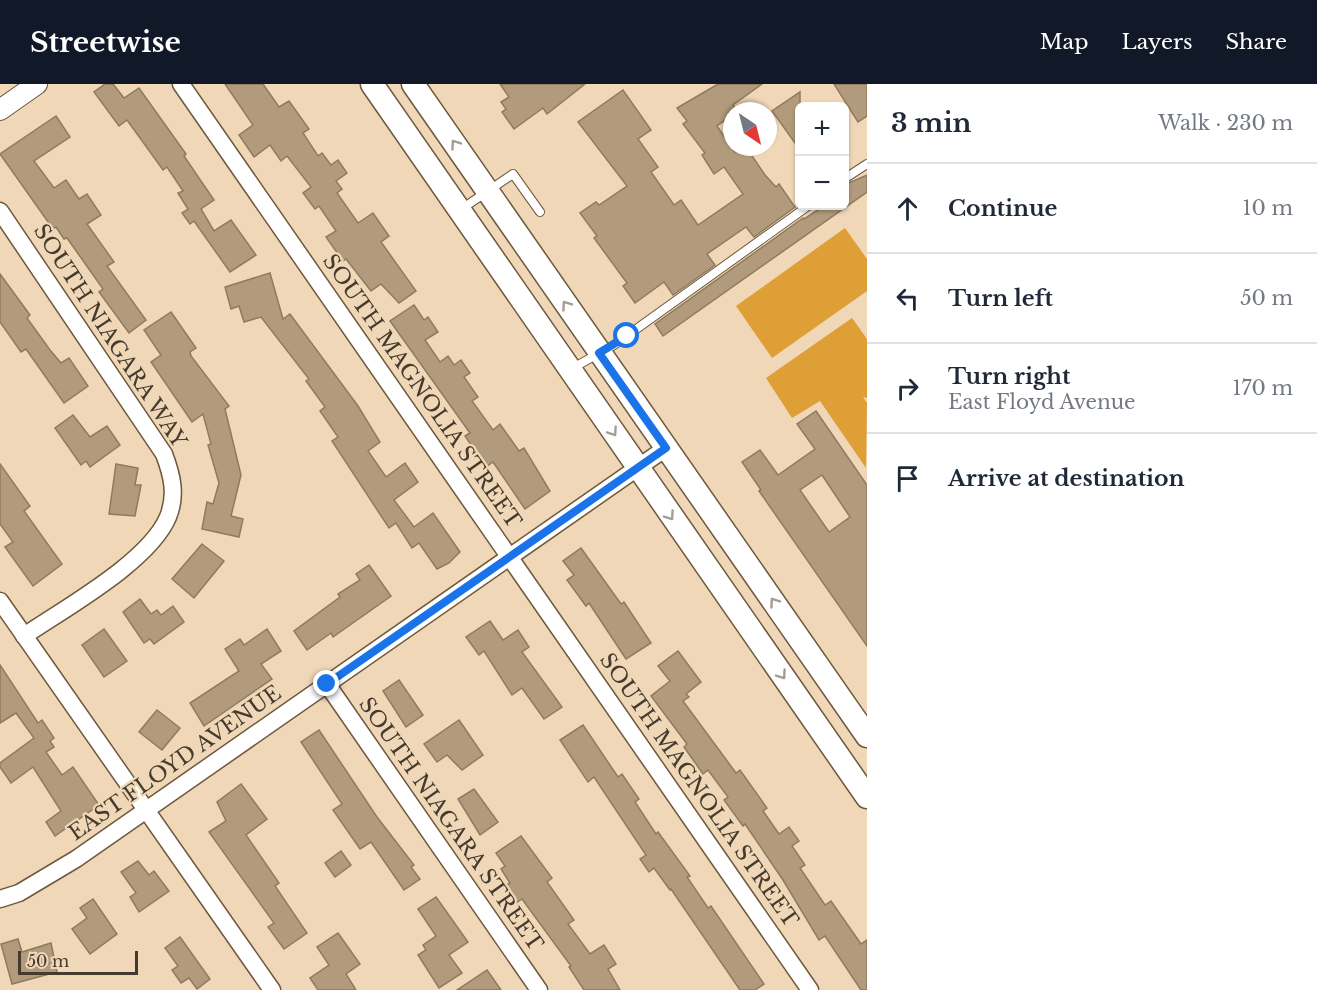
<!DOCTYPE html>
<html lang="en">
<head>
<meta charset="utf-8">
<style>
	:root { --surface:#fff; --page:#f6f6f7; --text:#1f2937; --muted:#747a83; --line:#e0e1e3; --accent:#111827 }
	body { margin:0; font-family:"Libre Baskerville",serif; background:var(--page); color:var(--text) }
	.controls { position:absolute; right:18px; top:18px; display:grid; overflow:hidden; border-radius:9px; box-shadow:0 2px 4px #0004 }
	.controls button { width:54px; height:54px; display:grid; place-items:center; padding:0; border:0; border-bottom:2px solid var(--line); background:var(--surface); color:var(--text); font:30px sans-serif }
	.compass { position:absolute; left:723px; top:18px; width:54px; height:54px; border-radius:50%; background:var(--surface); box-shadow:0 2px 4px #0004; rotate:145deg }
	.scale { position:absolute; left:18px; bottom:15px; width:120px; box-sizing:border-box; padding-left:6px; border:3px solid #443b2e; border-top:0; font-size:16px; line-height:21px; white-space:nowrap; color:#443b2e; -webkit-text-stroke:4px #efd7b7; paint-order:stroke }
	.stop { position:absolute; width:18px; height:18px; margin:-14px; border:4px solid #1a73e8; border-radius:50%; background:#fff }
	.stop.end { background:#1a73e8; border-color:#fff; box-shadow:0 2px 6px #0008 }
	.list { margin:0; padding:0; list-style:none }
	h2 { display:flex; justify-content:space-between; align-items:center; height:78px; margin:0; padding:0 24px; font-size:26px }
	h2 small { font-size:20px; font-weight:400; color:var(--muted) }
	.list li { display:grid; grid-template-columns:39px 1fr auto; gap:18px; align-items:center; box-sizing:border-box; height:90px; padding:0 24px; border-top:2px solid var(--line) }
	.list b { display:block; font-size:22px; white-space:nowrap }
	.list p { margin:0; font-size:20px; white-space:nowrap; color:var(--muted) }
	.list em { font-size:20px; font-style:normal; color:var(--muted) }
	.icon { flex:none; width:33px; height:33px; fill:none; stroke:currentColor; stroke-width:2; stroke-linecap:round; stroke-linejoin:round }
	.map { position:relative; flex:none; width:867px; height:906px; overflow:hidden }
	header { display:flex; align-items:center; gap:36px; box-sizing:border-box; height:84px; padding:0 30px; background:var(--accent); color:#fff }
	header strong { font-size:28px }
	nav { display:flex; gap:33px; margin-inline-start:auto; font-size:21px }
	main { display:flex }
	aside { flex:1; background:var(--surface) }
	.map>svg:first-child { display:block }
	.green { fill:#de9f37 }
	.building { fill:#b29b7c; stroke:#907a5d; stroke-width:1.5; fill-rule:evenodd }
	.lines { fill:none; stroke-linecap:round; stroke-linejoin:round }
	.service-casing { stroke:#6d583b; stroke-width:10 }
	.minor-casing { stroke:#6d583b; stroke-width:19 }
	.tertiary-casing { stroke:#6d583b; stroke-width:22 }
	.secondary-casing { stroke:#6d583b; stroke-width:25 }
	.service { stroke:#fff; stroke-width:8 }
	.minor { stroke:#fff; stroke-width:16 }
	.tertiary { stroke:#fff; stroke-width:20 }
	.secondary { stroke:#fff; stroke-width:22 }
	.oneway { stroke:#a29d96 }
	.route { stroke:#1a73e8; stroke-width:8 }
	.labels { text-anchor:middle; stroke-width:4.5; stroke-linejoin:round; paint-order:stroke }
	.street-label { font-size:21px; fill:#443b2e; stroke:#efd7b7 }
</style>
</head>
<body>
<header>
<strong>Streetwise</strong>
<nav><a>Map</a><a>Layers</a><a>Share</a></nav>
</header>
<main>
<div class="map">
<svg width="867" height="906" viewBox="0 0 867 906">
	<rect width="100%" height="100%" fill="#efd7b7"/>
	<g class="green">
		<path d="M845 144 867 175V207L772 274 736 222Z"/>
		<path d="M852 234 867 255V314L863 313 867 319 866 384 820 317 792 334 766 294Z"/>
	</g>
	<g class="building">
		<path d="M105 0H113L124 14 139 4 186 70 184 72 214 116 201 125 214 147 231 136 256 171 230 188 194 137 190 140 182 129 188 125 178 109 183 107 167 83 163 86 127 36 119 42 94 8Z"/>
		<path d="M225 0H263L279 23 289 17 309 45 303 49 318 72 322 69 331 81 338 76 347 89 336 97 342 105 337 109 358 139 373 129 389 152 381 158 416 207 399 219 381 200 371 207 346 175 343 177 326 153 336 147 319 122 315 125 303 109 311 103 287 72 281 77 270 61 254 73 239 51 253 41Z"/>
		<path d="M500 0H585L547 30 543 24 514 45 502 28 506 25 501 18 509 13Z"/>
		<path d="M718 0H762L733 21 737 27H732V31L717 42 735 68 746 63 765 91 776 103 779 100 795 123 754 153 746 143 707 170 715 181 673 211 664 198 635 219 623 202 627 199 594 154 597 152 580 129 596 118 599 121 627 102 578 38 623 6 651 46 638 55 658 83 651 88 674 121 681 116 698 141 743 110 724 83 714 90 702 71 705 69 683 40 687 37 677 24Z"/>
		<path d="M834 0H867V32L858 38Z"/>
		<path d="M800 8V66L772 27Z"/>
		<path d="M56 32 70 53 34 77 54 104 66 96 79 115 87 110 101 131 87 140 114 178 107 182 146 236 129 249 99 208 103 205 67 154 64 155 56 143 53 145 0 70Z"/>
		<path d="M867 91V108L663 252 655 240 803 134 804 135 824 122H844V101Z"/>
		<path d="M270 189 283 235 290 230 358 322 380 358 368 367 386 393 405 379 418 398 394 416 414 443 433 429 460 468 449 479 437 485 419 459 412 464 396 439 389 444 332 357 338 353 320 327 325 323 306 297 309 295 261 233 244 238 239 222 231 225 225 203Z"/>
		<path d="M0 190 30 231 27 234 50 266 61 279 69 274 88 302 64 319 26 265 21 268 0 238Z"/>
		<path d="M414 221 424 236 428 233 438 248 425 256 440 278 448 272 454 281 461 276 470 289 464 293 478 313 472 317 493 346 500 340 519 367 524 364 550 407 525 425 493 378 486 383 465 352 470 349 390 237Z"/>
		<path d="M171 228 196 264 190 268 191 272 229 322 225 325 241 391 231 432 243 435 239 453 202 445 207 418 213 420 219 399 208 361 211 360 203 330 192 338 151 278 161 271 144 246Z"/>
		<path d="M816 327 867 401V562L759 407 761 406 742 378 760 366 778 391 815 365 797 340ZM822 391 850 433 829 448 800 406Z"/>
		<path d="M73 331 90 353 107 342 120 361 90 383 86 377 81 381 55 344Z"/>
		<path d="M0 380 30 422 24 427 62 480 33 502 5 463 13 458 0 440Z"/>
		<path d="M116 380 138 384 135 401H141L135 432 109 430Z"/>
		<path d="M202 460 224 477 194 514 172 495Z"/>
		<path d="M581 464 621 520 624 518 651 559 626 575 589 519 586 522 567 496 574 491 563 477Z"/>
		<path d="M369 481 391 512 333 553 331 549 307 566 294 547 340 513 338 510 360 496 356 490Z"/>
		<path d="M140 515 151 530 157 526 161 531 173 522 184 538 154 560 150 555 144 559 123 528Z"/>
		<path d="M490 537 503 556 518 546 529 563 522 568 562 623 544 635 522 604 512 611 484 567 479 571 466 553Z"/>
		<path d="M104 545 127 577 104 593 82 561Z"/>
		<path d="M267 545 281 567 261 580 272 595 204 642 190 619 239 587 225 565 240 555 244 561Z"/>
		<path d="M678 567 701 598 686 610 689 613 683 617 736 689 740 686 767 724 763 727 779 750 789 743 799 757 792 762 805 781 800 784 825 821 831 817 861 860 867 856V906H861L825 852 819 856 783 796 745 740 743 742 724 716 728 713 708 686 703 690 684 663 687 660 651 612 670 597 658 582Z"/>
		<path d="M0 581 38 639 42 636 54 654 50 657 54 663 46 668 62 691 73 683 99 721 55 752 46 738 61 727 33 683 11 699 0 683V679L34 654 16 629 0 639Z"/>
		<path d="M399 596 423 631 406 643 383 607Z"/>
		<path d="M157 626 180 644 162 666 139 648Z"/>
		<path d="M459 636 483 671 462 686 447 671 437 678 424 660Z"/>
		<path d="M583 641 618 693 622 690 639 715 635 718 656 750 658 748 690 792 687 793 708 824 711 822 764 900 755 906H740L671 805 670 806 654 784 649 788 640 775 646 771 594 693 588 698 560 656Z"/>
		<path d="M319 646 377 733 414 781 411 783 420 795 404 806 371 758 360 765 333 726 342 720 301 658Z"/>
		<path d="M241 700 267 735 246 751 279 799 275 802 307 849 284 865 268 843 274 839 209 748 226 737 217 718Z"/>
		<path d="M474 705 498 738 480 751 458 715Z"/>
		<path d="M521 752 552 794 547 798 574 836 568 840 590 870 604 861 616 880 608 885 620 906H584L569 883 571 882 522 815 516 819 503 803 510 799 501 785 505 782 496 769Z"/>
		<path d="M341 767 351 781 335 793 325 779Z"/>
		<path d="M138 777 149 791 154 787 169 807 139 828 130 813 136 809 121 788Z"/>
		<path d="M436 813 468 858 449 871 462 889 439 904 418 871 426 866 423 861 436 852 418 825Z"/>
		<path d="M93 815 117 850 90 870 72 845 87 834 80 824Z"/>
		<path d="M338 849 360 880 346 890 356 906H318L310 894 329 881 317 863Z"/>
		<path d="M180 853 210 895 197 905 189 894 181 899 172 886 178 882 165 864Z"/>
		<path d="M18 855 22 868 51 859 57 888 12 900 1 860Z"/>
		<path d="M487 886 501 906H457Z"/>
	</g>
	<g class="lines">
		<defs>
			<g id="service">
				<path d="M844 95 867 80"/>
				<path d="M460 126 513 90 540 128"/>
				<path d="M571 285 614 261 808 122"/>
			</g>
			<g id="minor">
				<path d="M181 0 810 906"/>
				<path d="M0 127 164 370C172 391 177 411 168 433 149 478 65 524 24 552"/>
				<path d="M0 517 272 906"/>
				<path d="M327 600 539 906"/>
				<path d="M0 815 19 809 76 775 666 364"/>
			</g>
			<path id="tertiary" d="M0 26 37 0"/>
			<g id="secondary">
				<path d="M372 0 867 713"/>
				<path d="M413 0 867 652"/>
			</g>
		</defs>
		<use href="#service" class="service-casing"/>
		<use href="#minor" class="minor-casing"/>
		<use href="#tertiary" class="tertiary-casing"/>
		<use href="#secondary" class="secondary-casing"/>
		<use href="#service" class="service"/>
		<use href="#minor" class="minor"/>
		<use href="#tertiary" class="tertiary"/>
		<use href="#secondary" class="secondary"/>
	</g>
	<defs><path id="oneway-chevron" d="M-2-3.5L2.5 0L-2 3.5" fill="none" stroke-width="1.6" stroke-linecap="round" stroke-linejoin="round" transform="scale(1.5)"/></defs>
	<g class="oneway">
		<use href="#oneway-chevron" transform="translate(455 60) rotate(-125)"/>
		<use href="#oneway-chevron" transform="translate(566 221) rotate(-125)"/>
		<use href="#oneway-chevron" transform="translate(613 348) rotate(56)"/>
		<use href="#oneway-chevron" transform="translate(670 432) rotate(55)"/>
		<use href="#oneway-chevron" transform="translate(774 518) rotate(-125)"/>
		<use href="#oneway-chevron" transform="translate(782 591) rotate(55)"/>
	</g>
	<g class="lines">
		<path class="route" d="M327 600 666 364 599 269 627 252"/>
	</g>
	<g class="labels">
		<g class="street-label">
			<text transform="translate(110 252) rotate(57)" y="7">SOUTH NIAGARA WAY</text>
			<text transform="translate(422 307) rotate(55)" y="7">SOUTH MAGNOLIA STREET</text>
			<text transform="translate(175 679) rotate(-35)" y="7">EAST FLOYD AVENUE</text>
			<text transform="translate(699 706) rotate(55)" y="7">SOUTH MAGNOLIA STREET</text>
			<text transform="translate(451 740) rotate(55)" y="7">SOUTH NIAGARA STREET</text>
		</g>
	</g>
</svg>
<div class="controls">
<button>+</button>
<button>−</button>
</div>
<svg class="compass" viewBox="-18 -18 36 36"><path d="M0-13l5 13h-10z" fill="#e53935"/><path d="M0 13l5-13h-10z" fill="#747a83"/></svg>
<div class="scale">50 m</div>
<div class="stop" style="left:627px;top:252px"></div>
<div class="stop end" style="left:327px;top:600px"></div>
</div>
<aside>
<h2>3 min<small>Walk · 230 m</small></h2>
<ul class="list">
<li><svg class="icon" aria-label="ahead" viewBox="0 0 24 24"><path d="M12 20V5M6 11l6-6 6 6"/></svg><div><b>Continue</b></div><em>10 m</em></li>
<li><svg class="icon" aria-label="left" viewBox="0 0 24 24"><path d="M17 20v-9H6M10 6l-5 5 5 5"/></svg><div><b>Turn left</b></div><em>50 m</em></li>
<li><svg class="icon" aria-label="right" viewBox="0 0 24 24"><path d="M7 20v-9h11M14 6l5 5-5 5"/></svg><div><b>Turn right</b><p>East Floyd Avenue</p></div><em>170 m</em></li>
<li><svg class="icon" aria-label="arrive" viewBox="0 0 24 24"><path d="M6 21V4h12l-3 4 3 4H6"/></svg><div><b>Arrive at destination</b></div></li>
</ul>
</aside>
</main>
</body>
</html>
